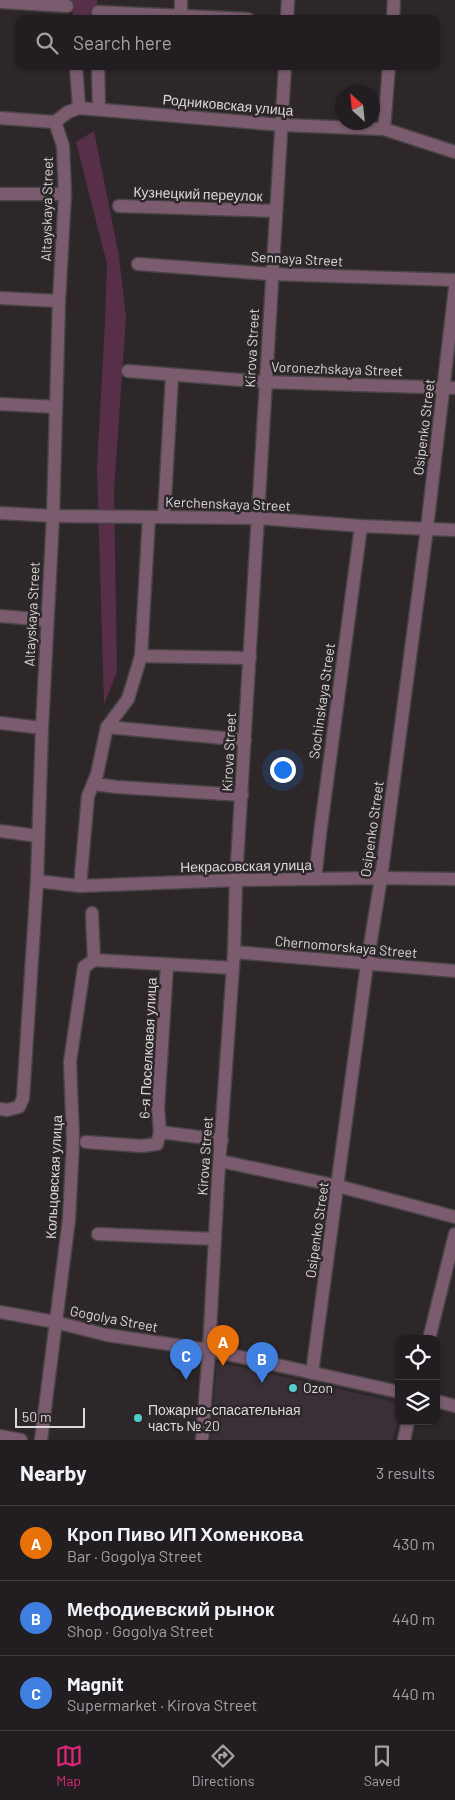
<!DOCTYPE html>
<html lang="en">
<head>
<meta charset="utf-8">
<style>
	:root { --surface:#221d20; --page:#2e2a2d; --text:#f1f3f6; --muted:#a2a2a5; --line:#3f3b3e; --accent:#db2777 }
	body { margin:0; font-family:Barlow,sans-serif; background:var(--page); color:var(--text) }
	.controls { position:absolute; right:15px; bottom:15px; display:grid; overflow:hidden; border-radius:10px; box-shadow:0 1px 4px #0004 }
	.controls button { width:45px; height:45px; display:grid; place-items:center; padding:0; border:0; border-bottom:1px solid var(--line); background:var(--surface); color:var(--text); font:25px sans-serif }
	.compass { position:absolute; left:335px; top:85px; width:45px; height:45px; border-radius:50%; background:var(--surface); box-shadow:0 1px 4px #0004; rotate:333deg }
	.scale { position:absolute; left:15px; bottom:12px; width:70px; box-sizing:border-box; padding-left:5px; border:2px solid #dbd7d9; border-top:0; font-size:14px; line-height:18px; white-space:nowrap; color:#dbd7d9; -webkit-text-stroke:4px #2d272a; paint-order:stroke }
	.you { position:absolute; left:282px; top:769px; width:18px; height:18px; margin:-12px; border:4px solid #fff; border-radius:50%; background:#1a73e8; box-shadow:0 0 0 8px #1a73e833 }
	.badge { display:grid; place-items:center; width:32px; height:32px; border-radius:50%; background:var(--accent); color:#fff; font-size:16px; font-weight:700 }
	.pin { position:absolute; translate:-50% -41px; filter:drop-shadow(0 1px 2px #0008) }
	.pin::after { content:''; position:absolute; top:26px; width:18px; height:15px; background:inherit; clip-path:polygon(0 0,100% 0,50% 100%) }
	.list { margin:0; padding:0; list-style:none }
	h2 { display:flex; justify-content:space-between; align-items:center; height:65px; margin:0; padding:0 20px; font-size:21px }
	h2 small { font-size:16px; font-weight:400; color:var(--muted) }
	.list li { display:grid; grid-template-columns:32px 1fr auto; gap:15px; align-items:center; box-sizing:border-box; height:75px; padding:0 20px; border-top:1px solid var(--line) }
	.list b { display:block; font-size:19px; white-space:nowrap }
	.list p { margin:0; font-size:16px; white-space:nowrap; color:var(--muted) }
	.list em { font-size:16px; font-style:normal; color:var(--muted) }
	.icon { flex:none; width:28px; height:28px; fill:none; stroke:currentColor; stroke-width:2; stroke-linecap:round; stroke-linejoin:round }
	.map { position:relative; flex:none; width:455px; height:1440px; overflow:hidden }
	.search { position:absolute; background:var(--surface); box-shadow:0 1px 4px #0004; left:15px; right:15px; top:15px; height:55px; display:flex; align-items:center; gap:12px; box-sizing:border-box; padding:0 18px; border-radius:10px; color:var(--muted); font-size:19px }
	.sheet { height:290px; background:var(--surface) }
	nav { display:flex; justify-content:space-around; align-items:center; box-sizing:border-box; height:70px; border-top:1px solid var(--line); background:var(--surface); font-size:14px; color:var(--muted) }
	nav a { display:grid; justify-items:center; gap:2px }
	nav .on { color:var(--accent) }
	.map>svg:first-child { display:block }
	.built { fill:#3a2f36 }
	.green { fill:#582f49 }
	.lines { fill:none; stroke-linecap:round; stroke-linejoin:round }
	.minor-casing { stroke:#494346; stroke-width:15 }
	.minor { stroke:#7a5c6e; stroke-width:12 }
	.poi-dot { fill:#53cdca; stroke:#2d272a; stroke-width:2 }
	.labels { text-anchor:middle; stroke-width:5; stroke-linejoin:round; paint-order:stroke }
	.street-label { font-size:14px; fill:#dbd7d9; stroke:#2d272a }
	.poi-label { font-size:14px; fill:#dbd7d9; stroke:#2d272a; text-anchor:start }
</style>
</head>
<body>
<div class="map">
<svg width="455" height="1440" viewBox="0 0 455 1440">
	<rect width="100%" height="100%" fill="#2d272a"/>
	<path class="built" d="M217 1362 399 1403V1416L392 1440H211Z"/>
	<g class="green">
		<path d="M68 0H97V19H75Z"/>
		<path d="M94 131 119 256 126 318 114 490 117 672 104 704 97 467 105 323 107 264 76 142Z"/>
	</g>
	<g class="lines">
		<defs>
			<g id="minor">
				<path d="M0 2 67 6"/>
				<path d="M98 12 248 19"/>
				<path d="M181 16V0"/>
				<path d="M287 19 288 0"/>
				<path d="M393 19 394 0"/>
				<path d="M76 66 79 108"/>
				<path d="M98 66 99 109"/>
				<path d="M0 118 55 122 68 112 79 108 282 125 384 129 455 152"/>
				<path d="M384 129 389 66"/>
				<path d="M0 194H65"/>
				<path d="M119 206 276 211"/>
				<path d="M138 264 271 274 455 280"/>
				<path d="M0 298 59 301"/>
				<path d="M128 371 265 382 455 388"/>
				<path d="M0 404 56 407"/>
				<path d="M0 513 53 516 258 518 361 526 455 530"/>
				<path d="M164 517 172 376"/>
				<path d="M0 616 47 620"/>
				<path d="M141 656 250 658"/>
				<path d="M0 723 42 728"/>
				<path d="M107 727 245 740"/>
				<path d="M93 784 117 787 242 795"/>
				<path d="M0 831 38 836"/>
				<path d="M315 879 320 834 361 526"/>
				<path d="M37 881 80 886 236 880 381 878 455 879"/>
				<path d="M80 886 88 796 97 774 107 727 128 699 141 656 149 517"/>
				<path d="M234 952 455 971"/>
				<path d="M94 960 233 968"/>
				<path d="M0 1109 7 1110 19 1107 23 1098 37 881 42 728 53 516 59 301 65 194 63 146 55 122"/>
				<path d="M160 1132 158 1108 167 965"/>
				<path d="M86 1142 142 1146 157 1144 160 1132 222 1140"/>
				<path d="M220 1161 338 1186 455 1217"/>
				<path d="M98 1234 215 1239"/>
				<path d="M0 1312 55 1322 107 1335 209 1350 399 1392"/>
				<path d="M429 1339 455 1234"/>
				<path d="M312 1373 367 964 381 878 427 528 455 288"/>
				<path d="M436 1401 455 1406"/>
				<path d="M0 1436 21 1440"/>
				<path d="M41 1440 69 1219 73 1140 70 1062 84 967 94 960 92 913"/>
				<path d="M202 1440 209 1350 218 1180 234 952 236 880 285 66"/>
				<path d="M404 1440 408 1421"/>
			</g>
		</defs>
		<use href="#minor" class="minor-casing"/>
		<use href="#minor" class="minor"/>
	</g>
	<g class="poi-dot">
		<circle cx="293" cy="1388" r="5"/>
		<circle cx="138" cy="1418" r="5"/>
	</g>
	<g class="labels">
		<g class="street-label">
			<text transform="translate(228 105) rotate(5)" y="5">Родниковская улица</text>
			<text transform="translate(198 194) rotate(2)" y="5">Кузнецкий переулок</text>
			<text transform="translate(47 209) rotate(-89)" y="5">Altayskaya Street</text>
			<text transform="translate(297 259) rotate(3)" y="5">Sennaya Street</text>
			<text transform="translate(252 348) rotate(-87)" y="5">Kirova Street</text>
			<text transform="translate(337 369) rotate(2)" y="5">Voronezhskaya Street</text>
			<text transform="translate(424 427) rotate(-83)" y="5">Osipenko Street</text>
			<text transform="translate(228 504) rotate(2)" y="5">Kerchenskaya Street</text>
			<text transform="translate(32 614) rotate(-87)" y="5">Altayskaya Street</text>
			<text transform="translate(322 701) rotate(-82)" y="5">Sochinskaya Street</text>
			<text transform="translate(229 752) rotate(-87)" y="5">Kirova Street</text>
			<text transform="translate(372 829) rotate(-82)" y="5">Osipenko Street</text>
			<text transform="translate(246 866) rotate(-1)" y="5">Некрасовская улица</text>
			<text transform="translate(346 947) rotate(5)" y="5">Chernomorskaya Street</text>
			<text transform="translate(148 1048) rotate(-87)" y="5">6-я Поселковая улица</text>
			<text transform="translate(205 1156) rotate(-86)" y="5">Kirova Street</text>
			<text transform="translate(54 1177) rotate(-87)" y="5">Кольцовская улица</text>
			<text transform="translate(317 1230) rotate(-82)" y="5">Osipenko Street</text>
			<text transform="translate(114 1319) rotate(11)" y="5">Gogolya Street</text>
		</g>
		<g class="poi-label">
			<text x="303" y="1393">Ozon</text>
			<text x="148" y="1415">Пожарно-спасательная<tspan x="148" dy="16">часть № 20</tspan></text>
		</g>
	</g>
</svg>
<div class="controls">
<button><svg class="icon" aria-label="locate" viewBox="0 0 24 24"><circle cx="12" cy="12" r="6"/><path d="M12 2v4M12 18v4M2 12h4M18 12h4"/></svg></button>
<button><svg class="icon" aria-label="layers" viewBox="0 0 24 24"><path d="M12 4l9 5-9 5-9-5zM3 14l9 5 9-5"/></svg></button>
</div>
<svg class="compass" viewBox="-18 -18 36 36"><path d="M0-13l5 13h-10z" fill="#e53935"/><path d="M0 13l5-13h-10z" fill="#a2a2a5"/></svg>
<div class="scale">50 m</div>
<div class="you"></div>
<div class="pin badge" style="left:223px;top:1366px;background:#e8710a">A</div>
<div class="pin badge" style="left:262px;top:1383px;background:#3f7fe0">B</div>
<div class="pin badge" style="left:186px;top:1380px;background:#3f7fe0">C</div>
<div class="search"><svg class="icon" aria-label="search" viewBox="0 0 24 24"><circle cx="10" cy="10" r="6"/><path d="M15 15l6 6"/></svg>Search here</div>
</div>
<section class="sheet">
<h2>Nearby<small>3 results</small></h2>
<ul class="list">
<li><span class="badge" style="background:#e8710a">A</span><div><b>Кроп Пиво ИП Хоменкова</b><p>Bar · Gogolya Street</p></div><em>430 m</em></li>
<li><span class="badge" style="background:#3f7fe0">B</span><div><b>Мефодиевский рынок</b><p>Shop · Gogolya Street</p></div><em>440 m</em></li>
<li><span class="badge" style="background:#3f7fe0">C</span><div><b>Magnit</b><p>Supermarket · Kirova Street</p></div><em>440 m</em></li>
</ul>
</section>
<nav>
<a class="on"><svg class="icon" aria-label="map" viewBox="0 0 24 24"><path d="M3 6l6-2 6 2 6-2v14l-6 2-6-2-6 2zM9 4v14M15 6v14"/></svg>Map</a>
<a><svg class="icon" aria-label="directions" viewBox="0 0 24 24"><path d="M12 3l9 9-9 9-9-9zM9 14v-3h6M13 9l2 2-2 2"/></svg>Directions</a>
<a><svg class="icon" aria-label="saved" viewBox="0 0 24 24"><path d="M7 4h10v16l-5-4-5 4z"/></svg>Saved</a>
</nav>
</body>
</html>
